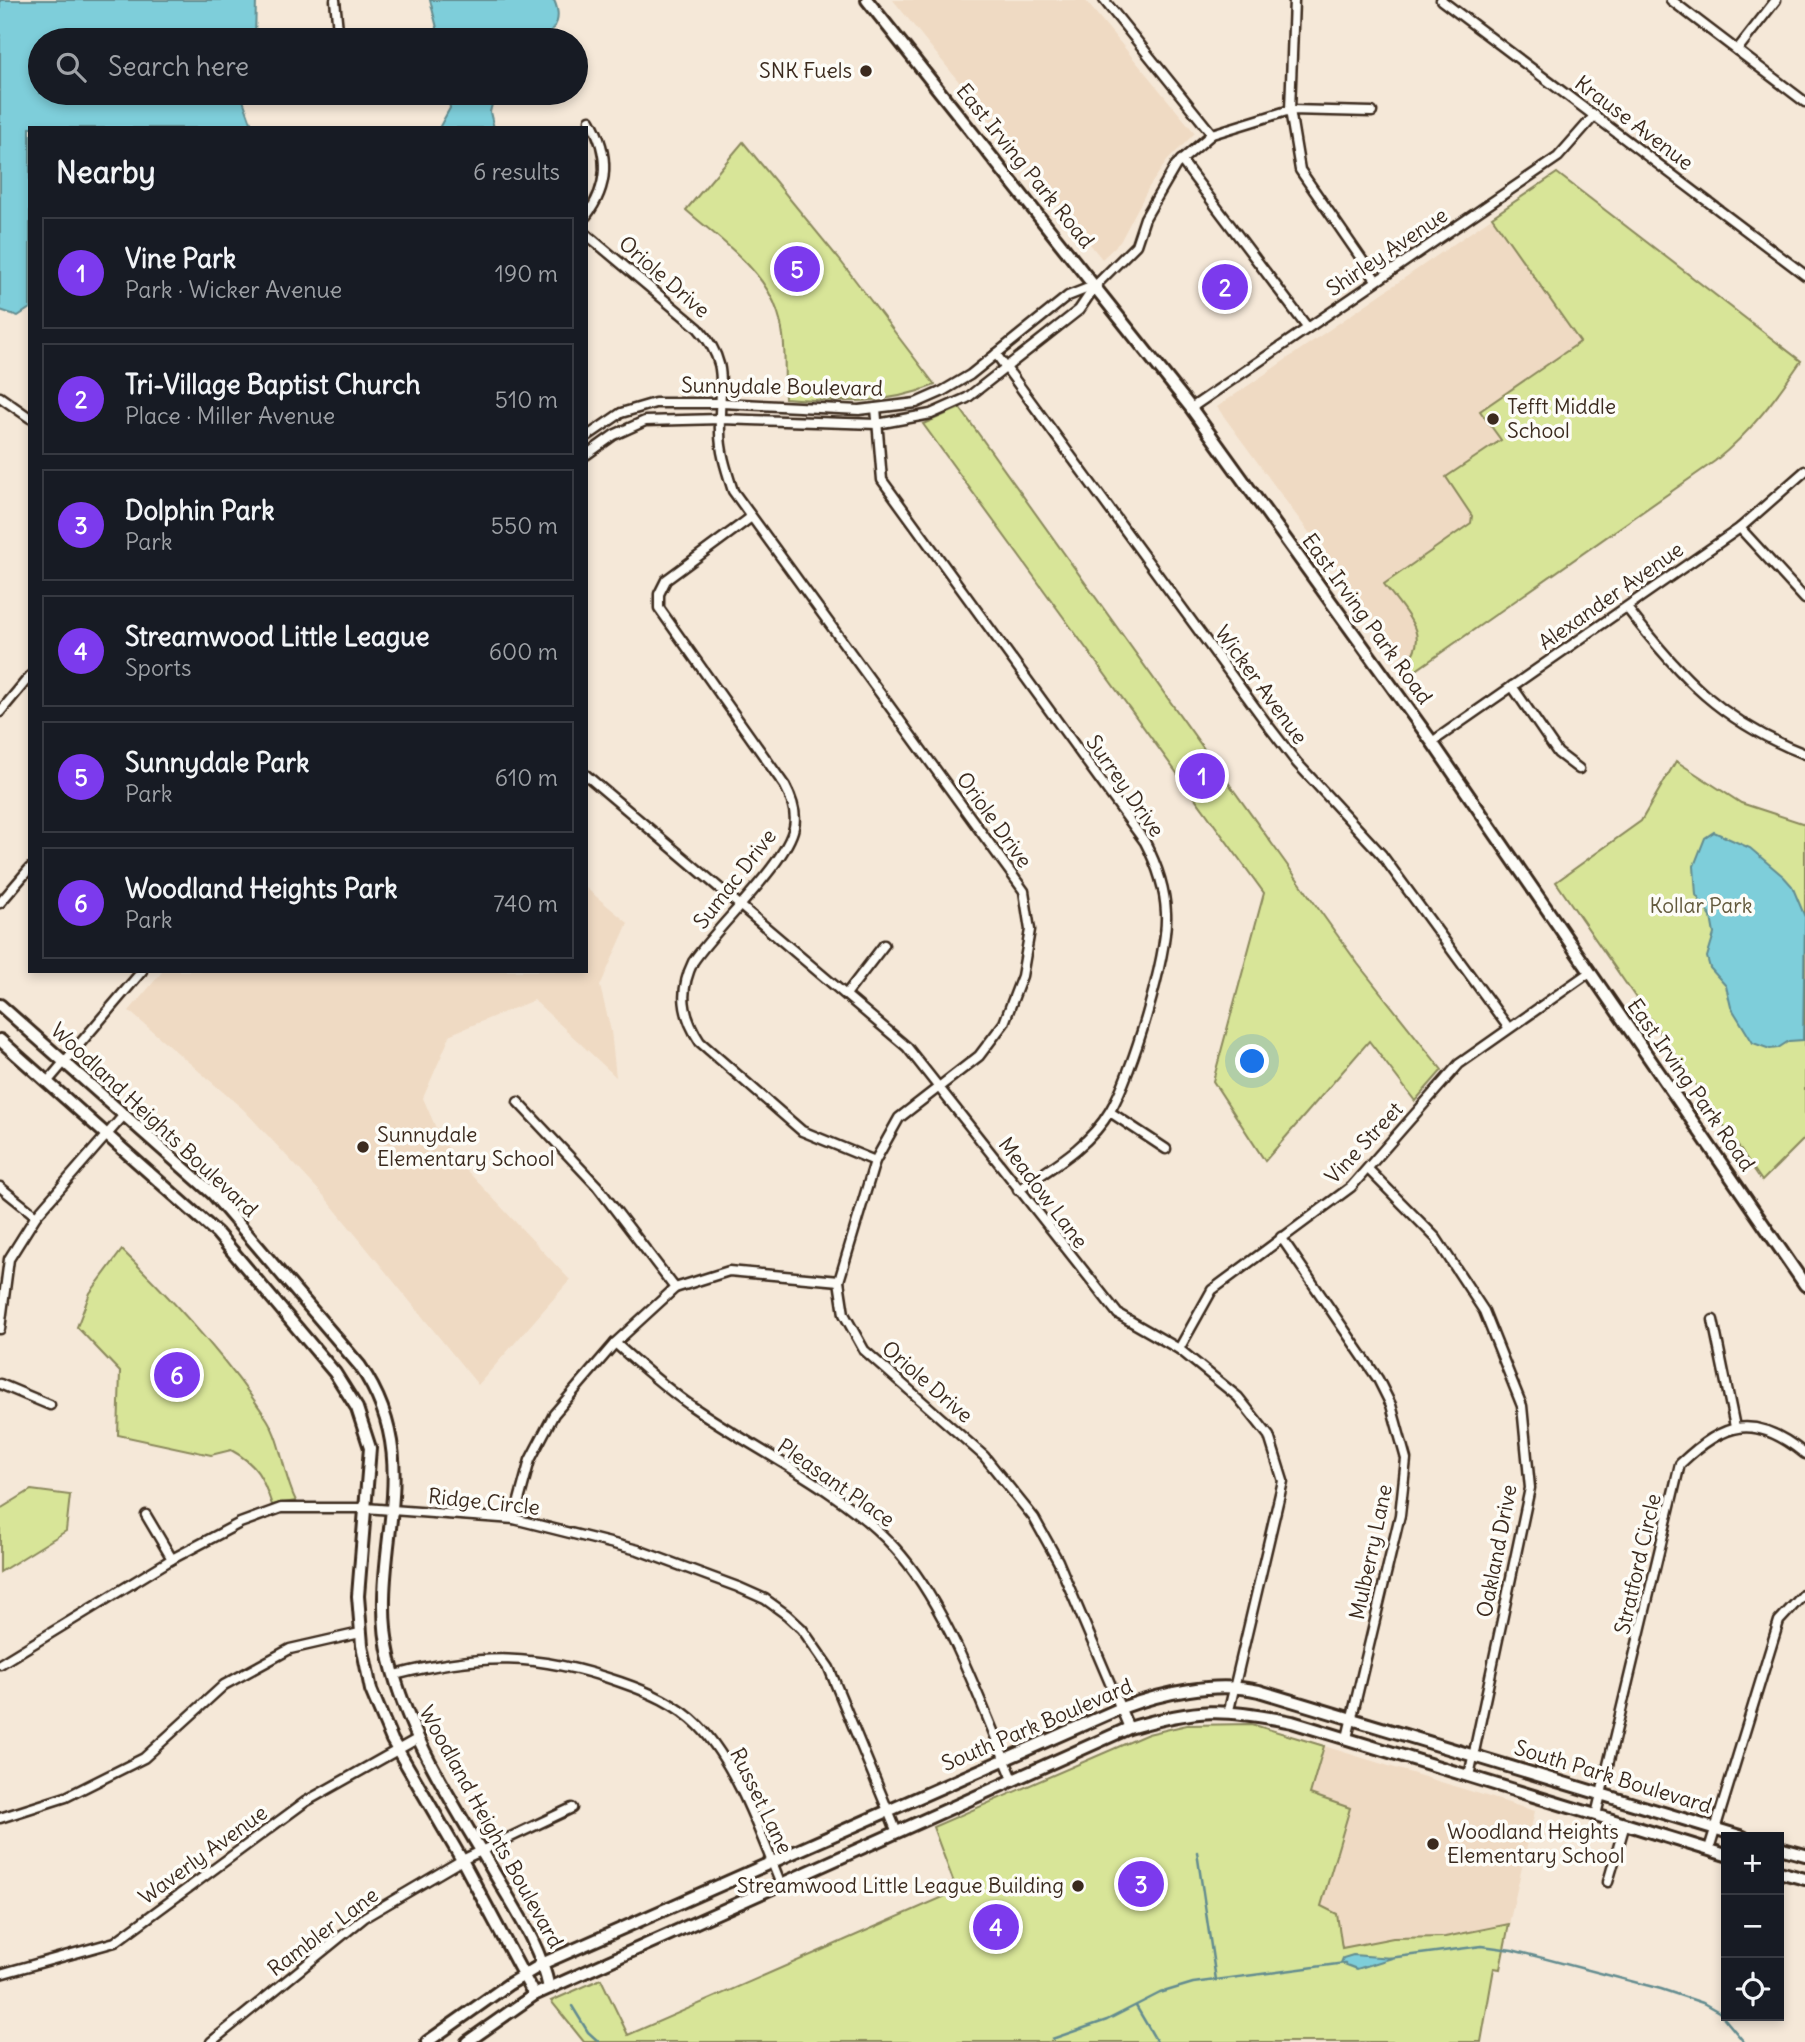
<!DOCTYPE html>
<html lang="en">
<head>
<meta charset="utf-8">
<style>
	:root { --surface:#171b24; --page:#242831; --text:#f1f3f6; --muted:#9ea1a6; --line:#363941; --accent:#7c3aed }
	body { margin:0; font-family:Delius,sans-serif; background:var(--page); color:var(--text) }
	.controls { position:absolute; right:21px; bottom:21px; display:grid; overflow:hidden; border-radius:0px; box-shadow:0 4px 10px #0003 }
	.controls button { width:63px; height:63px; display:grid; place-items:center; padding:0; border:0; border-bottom:2px solid var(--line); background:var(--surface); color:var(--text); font:35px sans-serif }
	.you { position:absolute; left:1253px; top:1062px; width:24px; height:24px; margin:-18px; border:5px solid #fff; border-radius:50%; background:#1a73e8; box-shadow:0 0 0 10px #1a73e833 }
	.badge { display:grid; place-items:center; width:46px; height:46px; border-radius:50%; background:var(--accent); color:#fff; font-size:23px; font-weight:700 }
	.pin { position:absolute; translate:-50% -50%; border:4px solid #fff; box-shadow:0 2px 7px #0006 }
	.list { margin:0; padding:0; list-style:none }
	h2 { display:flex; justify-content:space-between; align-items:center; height:91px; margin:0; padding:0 28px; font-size:30px }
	h2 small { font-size:23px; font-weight:400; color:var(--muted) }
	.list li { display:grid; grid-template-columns:46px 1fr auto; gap:21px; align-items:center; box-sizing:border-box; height:112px; margin:0 14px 14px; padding:0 14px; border:2px solid var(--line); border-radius:0px }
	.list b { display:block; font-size:26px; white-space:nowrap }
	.list p { margin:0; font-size:23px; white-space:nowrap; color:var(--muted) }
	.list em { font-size:23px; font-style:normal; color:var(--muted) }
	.icon { flex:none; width:38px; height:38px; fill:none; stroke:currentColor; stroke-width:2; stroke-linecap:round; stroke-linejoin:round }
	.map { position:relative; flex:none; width:1805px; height:2042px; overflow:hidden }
	.search { position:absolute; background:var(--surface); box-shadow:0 4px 10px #0003; left:28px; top:28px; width:560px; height:77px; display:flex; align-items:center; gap:18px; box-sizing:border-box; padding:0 24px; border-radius:38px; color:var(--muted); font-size:26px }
	.panel { position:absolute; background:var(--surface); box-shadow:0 4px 10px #0003; left:28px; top:126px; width:560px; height:847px; border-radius:0px }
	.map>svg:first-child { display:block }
	.built { fill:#efdac3 }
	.green { fill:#d8e598; stroke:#8a885b; stroke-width:2 }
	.water { fill:#7eceda; stroke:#638c8f; stroke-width:2 }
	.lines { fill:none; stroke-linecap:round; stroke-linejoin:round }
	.stream { stroke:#638c8f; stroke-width:2.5 }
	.street-casing { stroke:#3b2a1e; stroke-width:13 }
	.secondary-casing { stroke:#3b2a1e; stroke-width:16 }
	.street { stroke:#fdfcf7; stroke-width:8 }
	.secondary { stroke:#fdfcf7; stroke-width:10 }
	.poi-dot { fill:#3b2a1e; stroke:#fdfcf7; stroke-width:2.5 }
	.labels { text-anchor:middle; stroke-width:7; stroke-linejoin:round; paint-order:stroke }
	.poi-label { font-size:21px; fill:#3b2a1e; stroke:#fdfcf7; text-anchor:start }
	.street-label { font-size:21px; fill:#3b2a1e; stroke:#fdfcf7 }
	.park-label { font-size:21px; fill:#62593c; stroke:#fdfcf7 }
</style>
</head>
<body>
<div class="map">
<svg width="1805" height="2042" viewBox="0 0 1805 2042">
	<rect width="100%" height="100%" fill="#f5e8d8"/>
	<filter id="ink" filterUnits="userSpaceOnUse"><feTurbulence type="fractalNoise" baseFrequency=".0143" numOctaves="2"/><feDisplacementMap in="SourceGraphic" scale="14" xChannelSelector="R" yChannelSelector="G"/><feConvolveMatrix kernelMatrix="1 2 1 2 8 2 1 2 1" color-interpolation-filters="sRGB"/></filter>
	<g filter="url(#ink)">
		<g class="built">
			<path d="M893 0H1085L1195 133 1167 161 1149 187 1120 242 1102 259Z"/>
			<path d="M1557 173 1801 361 1773 403 1750 430 1715 461 1412 673 1217 407Z"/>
			<path d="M586 888 628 923 600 986 611 1031 616 1077 534 1000 451 1034 423 1098 439 1135 455 1158 570 1280 478 1385 324 1196 244 1110 129 1011 163 971H586Z"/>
			<path d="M1324 1746 1535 1811 1509 1924 1445 1937 1393 1938 1342 1948 1337 1915 1321 1907 1329 1877 1309 1794Z"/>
		</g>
		<g class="green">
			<path d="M743 142 839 259 935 385C884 406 838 402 785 398 784 370 787 340 778 313 765 270 718 238 686 210Z"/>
			<path d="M1557 173 1801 361C1775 399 1751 432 1715 461L1412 673 1405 662C1435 637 1401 608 1384 584L1471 523 1472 516 1446 477 1501 440 1480 411 1580 342 1492 217Z"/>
			<path d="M960 408 1358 964 1442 1070 1415 1101 1369 1041 1265 1161 1213 1081 1264 893 923 424Z"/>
			<path d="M1676 761 1741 803 1805 824V1138L1762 1181 1556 882 1641 821Z"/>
			<path d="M122 1250C174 1301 227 1358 267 1419 282 1443 283 1475 296 1501L272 1505C263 1478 257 1464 231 1450L211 1455 118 1435 120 1372 77 1327 90 1293Z"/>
			<path d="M31 1490 70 1495 66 1531 0 1572V1509Z"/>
			<path d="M1251 1724 1324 1746 1310 1794 1350 1808 1321 1906 1337 1914 1342 1948 1393 1938 1445 1937 1509 1924 1500 1969 1494 1968 1481 2042H584L551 2001 601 1979 628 2035 957 1891 933 1827 1148 1734 1187 1725Z"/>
		</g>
		<g class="water">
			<path d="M0 0H256L255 40H40V93H244L243 100 253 128H30V308L18 316 0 310Z"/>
			<path d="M430 0H554C562 18 557 27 543 40H440Z"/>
			<path d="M448 93H495L490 112 494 128H439L450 108Z"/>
			<path d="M1714 832 1750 848 1784 877 1792 886 1805 917 1803 1040 1789 1041 1778 1048 1770 1049 1753 1043 1731 1007 1726 986 1710 968 1707 957 1714 934 1711 917 1696 895 1694 866 1705 838Z"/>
			<path d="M1353 1955 1392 1958 1357 1969 1341 1963 1343 1958Z"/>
		</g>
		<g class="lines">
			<g class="stream">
				<path d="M1197 1852 1216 1980"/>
				<path d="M1389 1958 1482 1946 1512 1950 1661 1989 1703 2003 1719 2012 1744 2042"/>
				<path d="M572 2006 588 2032 599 2042"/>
				<path d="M1136 2006 1157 2042"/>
				<path d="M1052 2039 1107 2020 1160 1993 1193 1983 1345 1963"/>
			</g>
			<defs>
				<g id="street">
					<path d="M335 0 339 40"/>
					<path d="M1104 0 1212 134"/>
					<path d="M1294 0 1290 110 1300 170 1376 280"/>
					<path d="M1441 0 1805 275"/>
					<path d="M1671 0 1805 102"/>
					<path d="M1737 50 1776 0"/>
					<path d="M1181 160 1307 327"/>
					<path d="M586 216C610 185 609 153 590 120"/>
					<path d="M586 234 698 328C732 365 718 388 720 432 720 452 727 472 733 491L1024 891 1030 930 1022 976 1004 1023 979 1056 899 1118 875 1161 839 1281 844 1314 864 1350 984 1456 1034 1518 1058 1561 1129 1728"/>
					<path d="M996 354 1270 728 1297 763 1382 855 1508 1027"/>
					<path d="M0 397 30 418"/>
					<path d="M876 408 882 480 1145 842C1157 865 1165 887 1166 913 1168 955 1132 1075 1110 1111 1089 1147 1052 1167 1018 1190"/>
					<path d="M1191 408 1558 157 1595 115"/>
					<path d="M586 437 621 413 655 403H722L859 410 916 403 941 392 970 375 1068 296 1096 285"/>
					<path d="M586 455 614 435 645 421 721 419 877 424 931 414 967 398 1079 310 1096 285 1136 245 1145 218 1176 165 1212 134 1290 110 1372 112"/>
					<path d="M750 518 666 580 659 594V608L785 786C792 799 797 813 794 827 787 863 716 927 693 962 679 991 682 1015 700 1042L802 1131 875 1161"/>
					<path d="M1740 528 1805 599"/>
					<path d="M1627 608C1680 677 1722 722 1805 754"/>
					<path d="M1512 686 1558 753 1579 769"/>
					<path d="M0 712 30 676"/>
					<path d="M1432 742 1740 528 1805 471"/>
					<path d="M586 775 907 1047 1118 1314 1179 1349 1238 1397 1269 1436 1283 1481 1229 1710"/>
					<path d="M0 903 30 868"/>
					<path d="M847 993 884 945"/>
					<path d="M48 1081 142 971"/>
					<path d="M518 1102 597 1186 675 1288"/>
					<path d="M1110 1112 1166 1149"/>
					<path d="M1368 1169 1436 1238 1484 1311 1522 1406 1530 1488 1469 1776"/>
					<path d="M0 1187 36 1216"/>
					<path d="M1281 1237 1378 1379 1391 1405 1406 1459 1400 1515 1347 1738"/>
					<path d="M1713 1320 1735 1427"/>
					<path d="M0 1329 9 1259 36 1216 124 1115"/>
					<path d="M615 1343C640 1365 665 1388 693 1407 758 1452 841 1489 894 1547 948 1605 981 1706 1013 1779"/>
					<path d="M1179 1349 1212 1290 1351 1187 1459 1064 1590 972"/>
					<path d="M0 1384 50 1405"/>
					<path d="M146 1515 172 1559"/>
					<path d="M514 1519 530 1460 554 1414 615 1343 675 1288 729 1271 839 1281"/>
					<path d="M0 1664 172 1559 240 1523 281 1508H365L514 1519 638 1550 738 1587 765 1599 787 1615 802 1629 829 1668 896 1830"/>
					<path d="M395 1675C480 1653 537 1653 620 1682 649 1692 677 1704 699 1726 736 1764 760 1833 780 1882"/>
					<path d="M1596 1815 1680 1464C1725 1421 1755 1413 1805 1454"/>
					<path d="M0 1818 66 1797 144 1758 224 1685 290 1649 360 1633"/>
					<path d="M1709 1849 1779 1621 1805 1593"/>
					<path d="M1608 1882 1625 1824"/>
					<path d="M0 1974 115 1942 305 1802 417 1739"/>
					<path d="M211 2042 365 1917 462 1860 572 1808"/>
				</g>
				<g id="secondary">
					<path d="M867 0 1191 408 1432 742 1805 1285"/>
					<path d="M0 1005 213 1194 360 1366C430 1467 365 1552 390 1660 410 1742 458 1810 500 1883 520 1917 541 1949 549 1988"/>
					<path d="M0 1040 217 1233 335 1373 357 1408 370 1448 358 1596 362 1645 371 1690 392 1740 462 1860 534 1995"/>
					<path d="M1779 1848 1805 1855"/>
					<path d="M1779 1872 1805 1879"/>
					<path d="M427 2042 509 1984 546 1962 1121 1708C1162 1693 1215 1681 1259 1691L1743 1837"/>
					<path d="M467 2042 534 1995 1129 1728C1197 1708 1223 1708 1292 1722L1726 1855"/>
				</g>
			</defs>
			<use href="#street" class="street-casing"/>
			<use href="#secondary" class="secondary-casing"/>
			<use href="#street" class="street"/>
			<use href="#secondary" class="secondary"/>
		</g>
	</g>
	<g class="poi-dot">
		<circle cx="866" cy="71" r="7"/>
		<circle cx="1493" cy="419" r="7"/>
		<circle cx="363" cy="1147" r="7"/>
		<circle cx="1433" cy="1844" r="7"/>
		<circle cx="1078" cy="1886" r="7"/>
	</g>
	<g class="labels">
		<g class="poi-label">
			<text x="852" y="78" text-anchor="end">SNK Fuels</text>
			<text x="1507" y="414">Tefft Middle<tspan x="1507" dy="24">School</tspan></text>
			<text x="377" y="1142">Sunnydale<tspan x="377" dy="24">Elementary School</tspan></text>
			<text x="1447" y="1839">Woodland Heights<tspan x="1447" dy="24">Elementary School</tspan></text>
			<text x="1064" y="1893" text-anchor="end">Streamwood Little League Building</text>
		</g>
		<g class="street-label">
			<text transform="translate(1634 123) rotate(37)" y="7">Krause Avenue</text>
			<text transform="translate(1025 166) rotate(51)" y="7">East Irving Park Road</text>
			<text transform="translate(1387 252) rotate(-34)" y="7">Shirley Avenue</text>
			<text transform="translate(664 277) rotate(41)" y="7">Oriole Drive</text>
			<text transform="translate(782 387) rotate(1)" y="7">Sunnydale Boulevard</text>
			<text transform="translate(1611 596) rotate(-35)" y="7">Alexander Avenue</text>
			<text transform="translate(1367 619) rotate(54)" y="7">East Irving Park Road</text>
			<text transform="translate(1261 685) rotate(54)" y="7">Wicker Avenue</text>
			<text transform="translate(1125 786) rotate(55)" y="7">Surrey Drive</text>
			<text transform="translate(994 820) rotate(54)" y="7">Oriole Drive</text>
			<text transform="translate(735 879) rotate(-52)" y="7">Sumac Drive</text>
			<text transform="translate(1691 1085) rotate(55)" y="7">East Irving Park Road</text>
			<text transform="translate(154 1120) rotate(43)" y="7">Woodland Heights Boulevard</text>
			<text transform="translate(1364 1143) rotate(-47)" y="7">Vine Street</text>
			<text transform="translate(1043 1193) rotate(53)" y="7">Meadow Lane</text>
			<text transform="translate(927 1382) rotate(41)" y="7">Oriole Drive</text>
			<text transform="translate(836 1483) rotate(35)" y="7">Pleasant Place</text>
			<text transform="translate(484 1502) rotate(6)" y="7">Ridge Circle</text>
			<text transform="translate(1497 1551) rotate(-79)" y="7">Oakland Drive</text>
			<text transform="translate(1371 1552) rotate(-78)" y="7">Mulberry Lane</text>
			<text transform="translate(1638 1564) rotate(-77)" y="7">Stratford Circle</text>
			<text transform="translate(1037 1725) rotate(-23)" y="7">South Park Boulevard</text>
			<text transform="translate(1613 1777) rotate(17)" y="7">South Park Boulevard</text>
			<text transform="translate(761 1801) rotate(64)" y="7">Russet Lane</text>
			<text transform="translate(491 1827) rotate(61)" y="7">Woodland Heights Boulevard</text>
			<text transform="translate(203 1855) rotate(-36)" y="7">Waverly Avenue</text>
			<text transform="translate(323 1932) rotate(-37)" y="7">Rambler Lane</text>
		</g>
		<g class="park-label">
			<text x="1701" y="913">Kollar Park</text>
		</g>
	</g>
</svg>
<div class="controls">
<button>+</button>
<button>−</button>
<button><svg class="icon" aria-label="locate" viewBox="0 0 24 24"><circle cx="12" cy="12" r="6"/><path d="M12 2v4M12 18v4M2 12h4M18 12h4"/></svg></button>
</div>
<div class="you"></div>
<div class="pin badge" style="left:1202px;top:776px">1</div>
<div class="pin badge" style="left:1225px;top:287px">2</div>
<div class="pin badge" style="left:1141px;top:1884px">3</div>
<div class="pin badge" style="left:996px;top:1927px">4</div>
<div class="pin badge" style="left:797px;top:269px">5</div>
<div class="pin badge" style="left:177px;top:1375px">6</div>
<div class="search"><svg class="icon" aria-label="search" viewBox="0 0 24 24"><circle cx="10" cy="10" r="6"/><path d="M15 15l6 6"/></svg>Search here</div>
<section class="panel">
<h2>Nearby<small>6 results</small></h2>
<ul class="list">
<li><span class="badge">1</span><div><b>Vine Park</b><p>Park · Wicker Avenue</p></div><em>190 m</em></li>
<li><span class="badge">2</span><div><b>Tri-Village Baptist Church</b><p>Place · Miller Avenue</p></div><em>510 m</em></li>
<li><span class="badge">3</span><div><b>Dolphin Park</b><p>Park</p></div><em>550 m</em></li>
<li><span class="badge">4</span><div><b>Streamwood Little League</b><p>Sports</p></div><em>600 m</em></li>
<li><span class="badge">5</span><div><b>Sunnydale Park</b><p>Park</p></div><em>610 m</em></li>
<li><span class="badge">6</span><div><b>Woodland Heights Park</b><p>Park</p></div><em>740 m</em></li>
</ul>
</section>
</div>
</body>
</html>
